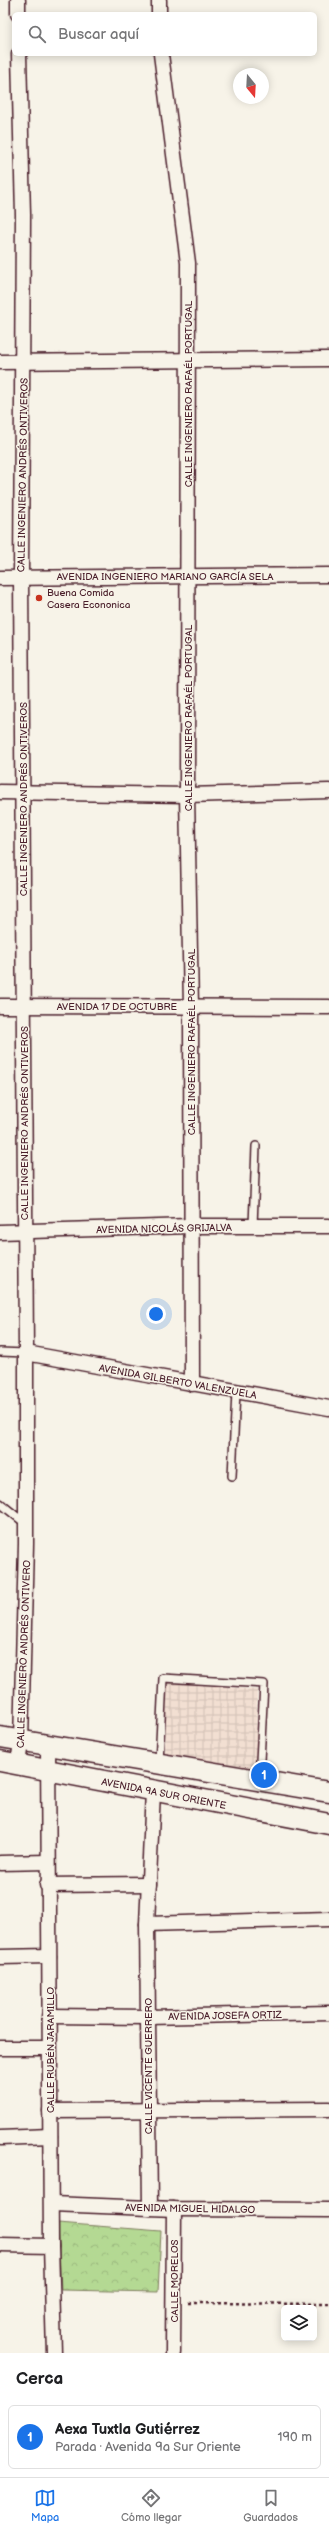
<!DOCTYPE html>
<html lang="es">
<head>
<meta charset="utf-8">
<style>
	:root { --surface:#fff; --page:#f2f2f2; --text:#202124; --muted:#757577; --line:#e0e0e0; --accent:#1a73e8 }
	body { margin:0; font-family:"Balsamiq Sans",sans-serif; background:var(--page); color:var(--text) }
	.controls { position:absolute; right:12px; bottom:12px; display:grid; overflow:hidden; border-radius:6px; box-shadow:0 2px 10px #0003 }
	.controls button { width:36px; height:36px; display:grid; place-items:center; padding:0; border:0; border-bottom:1px solid var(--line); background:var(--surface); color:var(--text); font:20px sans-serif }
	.compass { position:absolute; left:233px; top:68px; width:36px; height:36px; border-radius:50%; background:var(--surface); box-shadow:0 2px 10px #0003; rotate:162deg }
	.you { position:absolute; left:156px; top:1314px; width:14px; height:14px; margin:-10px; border:3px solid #fff; border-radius:50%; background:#1a73e8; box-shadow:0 0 0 6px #1a73e833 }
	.badge { display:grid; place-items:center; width:26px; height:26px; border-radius:50%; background:var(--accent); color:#fff; font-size:13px; font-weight:700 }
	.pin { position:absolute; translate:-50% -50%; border:2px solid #fff; box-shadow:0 1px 4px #0006 }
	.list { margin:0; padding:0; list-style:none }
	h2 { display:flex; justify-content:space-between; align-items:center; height:52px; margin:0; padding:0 16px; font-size:17px }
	h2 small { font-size:13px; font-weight:400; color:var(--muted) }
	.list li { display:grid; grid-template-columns:26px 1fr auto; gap:12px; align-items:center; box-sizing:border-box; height:64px; margin:0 8px 8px; padding:0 8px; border:1px solid var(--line); border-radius:6px }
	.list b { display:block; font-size:15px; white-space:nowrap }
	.list p { margin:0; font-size:13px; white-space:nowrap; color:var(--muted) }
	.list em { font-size:13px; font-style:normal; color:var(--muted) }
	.icon { flex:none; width:22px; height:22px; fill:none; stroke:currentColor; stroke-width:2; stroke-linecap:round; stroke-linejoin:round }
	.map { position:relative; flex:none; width:329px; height:2353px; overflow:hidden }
	.search { position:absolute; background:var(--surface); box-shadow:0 2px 10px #0003; left:12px; right:12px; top:12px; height:44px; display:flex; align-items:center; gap:10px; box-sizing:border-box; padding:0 14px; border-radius:6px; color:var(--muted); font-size:15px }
	.sheet { height:124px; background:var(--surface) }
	nav { display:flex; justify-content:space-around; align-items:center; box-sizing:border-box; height:56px; border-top:1px solid var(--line); background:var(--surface); font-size:11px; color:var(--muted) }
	nav a { display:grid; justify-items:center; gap:2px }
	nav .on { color:var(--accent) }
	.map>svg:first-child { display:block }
	.industrial { fill:url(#industrial-grid) }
	.park { fill:url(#park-crowns); stroke:#7f7c5f }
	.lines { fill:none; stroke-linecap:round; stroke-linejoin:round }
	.lane-casing { stroke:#4a1f2b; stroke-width:10 }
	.street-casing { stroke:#4a1f2b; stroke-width:17 }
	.secondary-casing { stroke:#4a1f2b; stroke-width:23 }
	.path { stroke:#4a1f2b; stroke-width:2.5; stroke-dasharray:3 3; stroke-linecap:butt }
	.lane { stroke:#f7f3e8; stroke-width:7 }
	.street { stroke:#f7f3e8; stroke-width:14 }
	.secondary { stroke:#f7f3e8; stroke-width:20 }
	.poi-dot { fill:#c8321e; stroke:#f7f3e8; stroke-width:1.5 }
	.labels { text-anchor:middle; stroke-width:3; stroke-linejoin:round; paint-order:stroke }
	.street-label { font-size:10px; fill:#4a1f2b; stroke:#f7f3e8 }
	.poi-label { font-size:10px; fill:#4a1f2b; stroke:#f7f3e8; text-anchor:start }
</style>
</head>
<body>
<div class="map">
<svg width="329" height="2353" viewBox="0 0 329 2353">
	<defs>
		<pattern id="industrial-grid" width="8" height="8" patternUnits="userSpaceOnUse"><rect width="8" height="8" fill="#f2dfd2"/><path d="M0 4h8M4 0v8" fill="none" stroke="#d1bfb4"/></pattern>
		<pattern id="park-crowns" width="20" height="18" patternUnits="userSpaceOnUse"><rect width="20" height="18" fill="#b4d993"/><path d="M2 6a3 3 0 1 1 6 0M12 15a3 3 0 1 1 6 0" fill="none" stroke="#9cba7f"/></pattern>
	</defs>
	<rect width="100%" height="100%" fill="#f7f3e8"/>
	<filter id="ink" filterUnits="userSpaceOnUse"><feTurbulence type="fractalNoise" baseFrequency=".025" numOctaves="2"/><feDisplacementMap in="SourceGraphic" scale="8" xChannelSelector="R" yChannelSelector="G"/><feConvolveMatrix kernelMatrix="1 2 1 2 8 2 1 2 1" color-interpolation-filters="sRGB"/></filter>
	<g filter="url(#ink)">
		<path class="industrial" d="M167 1682 257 1690 256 1772 165 1755Z"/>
		<path class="park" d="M58 2223 161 2231 158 2292 61 2290Z"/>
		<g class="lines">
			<defs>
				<g id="lane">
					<path d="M253 1226 256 1146"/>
					<path d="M0 1352 26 1353"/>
					<path d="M232 1476 236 1392"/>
					<path d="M0 1503 26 1524"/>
					<path d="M159 1763 163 1678 264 1684 259 1780"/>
				</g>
				<g id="street">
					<path d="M18 0V14"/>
					<path d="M159 0V14"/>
					<path d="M161 54 188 263 187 795 191 1007 192 1384"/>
					<path d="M0 362 329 359"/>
					<path d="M0 578 329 575"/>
					<path d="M0 792 187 795 329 791"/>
					<path d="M0 1006 329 1007"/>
					<path d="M0 1232 190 1226H329"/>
					<path d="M26 1353 329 1408"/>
					<path d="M48 1746 51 2246 54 2353"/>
					<path d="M18 1764 21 1742 26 1544V1353L21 577 23 215 19 54"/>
					<path d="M0 1863 48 1862"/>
					<path d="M47 1885 149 1884"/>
					<path d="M147 1924 329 1919"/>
					<path d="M0 1957 49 1956"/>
					<path d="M49 2016 148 2017 329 2013"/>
					<path d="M0 2048H49"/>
					<path d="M50 2111 329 2109"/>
					<path d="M0 2138 50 2136"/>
					<path d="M52 2204 174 2209 329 2210"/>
					<path d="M150 2208 147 1924 153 1791"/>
					<path d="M0 2245 51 2246"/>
					<path d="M173 2353 174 2209"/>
				</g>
				<g id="secondary">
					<path d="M0 1737 329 1792"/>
					<path d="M0 1761 329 1824"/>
				</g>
			</defs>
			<use href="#lane" class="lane-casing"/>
			<use href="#street" class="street-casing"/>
			<use href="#secondary" class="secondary-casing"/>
			<path class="path" d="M188 2303 329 2304"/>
			<use href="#lane" class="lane"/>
			<use href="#street" class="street"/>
			<use href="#secondary" class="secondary"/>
		</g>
	</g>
	<circle class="poi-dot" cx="39" cy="598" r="4"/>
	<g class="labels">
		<g class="street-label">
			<text transform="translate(188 394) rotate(-90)" y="4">CALLE INGENIERO RAFAÉL PORTUGAL</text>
			<text transform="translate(22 475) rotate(-89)" y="4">CALLE INGENIERO ANDRÉS ONTIVEROS</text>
			<text x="165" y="580">AVENIDA INGENIERO MARIANO GARCÍA SELA</text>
			<text transform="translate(188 718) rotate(-90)" y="4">CALLE INGENIERO RAFAÉL PORTUGAL</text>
			<text transform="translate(23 799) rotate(-90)" y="4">CALLE INGENIERO ANDRÉS ONTIVEROS</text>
			<text x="117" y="1010">AVENIDA 17 DE OCTUBRE</text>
			<text transform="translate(191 1042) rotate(-90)" y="4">CALLE INGENIERO RAFAÉL PORTUGAL</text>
			<text transform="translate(24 1123) rotate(-90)" y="4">CALLE INGENIERO ANDRÉS ONTIVEROS</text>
			<text transform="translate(164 1228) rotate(-1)" y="4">AVENIDA NICOLÁS GRIJALVA</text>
			<text transform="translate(178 1381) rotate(10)" y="4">AVENIDA GILBERTO VALENZUELA</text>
			<text transform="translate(23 1654) rotate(-88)" y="4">CALLE INGENIERO ANDRÉS ONTIVERO</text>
			<text transform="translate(164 1793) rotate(11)" y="4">AVENIDA 9A SUR ORIENTE</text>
			<text transform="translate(225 2015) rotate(-1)" y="4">AVENIDA JOSEFA ORTIZ</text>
			<text transform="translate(50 2050) rotate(-90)" y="4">CALLE RUBÉN JARAMILLO</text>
			<text transform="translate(148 2066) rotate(-90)" y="4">CALLE VICENTE GUERRERO</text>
			<text transform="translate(190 2208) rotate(1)" y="4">AVENIDA MIGUEL HIDALGO</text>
			<text transform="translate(174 2281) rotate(-90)" y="4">CALLE MORELOS</text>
		</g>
		<g class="poi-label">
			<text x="47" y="596">Buena Comida<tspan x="47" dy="12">Casera Econonica</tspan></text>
		</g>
	</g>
</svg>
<div class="controls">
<button><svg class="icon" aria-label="layers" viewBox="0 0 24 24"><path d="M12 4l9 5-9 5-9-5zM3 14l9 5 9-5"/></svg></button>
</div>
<svg class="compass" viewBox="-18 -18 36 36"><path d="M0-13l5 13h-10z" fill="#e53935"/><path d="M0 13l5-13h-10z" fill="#757577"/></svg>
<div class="you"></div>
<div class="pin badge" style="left:264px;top:1775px">1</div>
<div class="search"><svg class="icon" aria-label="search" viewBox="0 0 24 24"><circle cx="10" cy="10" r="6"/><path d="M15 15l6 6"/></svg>Buscar aquí</div>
</div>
<section class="sheet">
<h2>Cerca<small></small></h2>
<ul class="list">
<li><span class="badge">1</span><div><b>Aexa Tuxtla Gutiérrez</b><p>Parada · Avenida 9a Sur Oriente</p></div><em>190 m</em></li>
</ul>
</section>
<nav>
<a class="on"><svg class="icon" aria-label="map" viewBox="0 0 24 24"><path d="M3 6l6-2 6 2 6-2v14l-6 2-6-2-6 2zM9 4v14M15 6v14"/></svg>Mapa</a>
<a><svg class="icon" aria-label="directions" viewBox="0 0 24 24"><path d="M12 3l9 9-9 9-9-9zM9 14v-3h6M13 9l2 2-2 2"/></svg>Cómo llegar</a>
<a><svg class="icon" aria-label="saved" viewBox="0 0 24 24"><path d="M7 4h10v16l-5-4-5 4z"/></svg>Guardados</a>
</nav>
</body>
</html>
